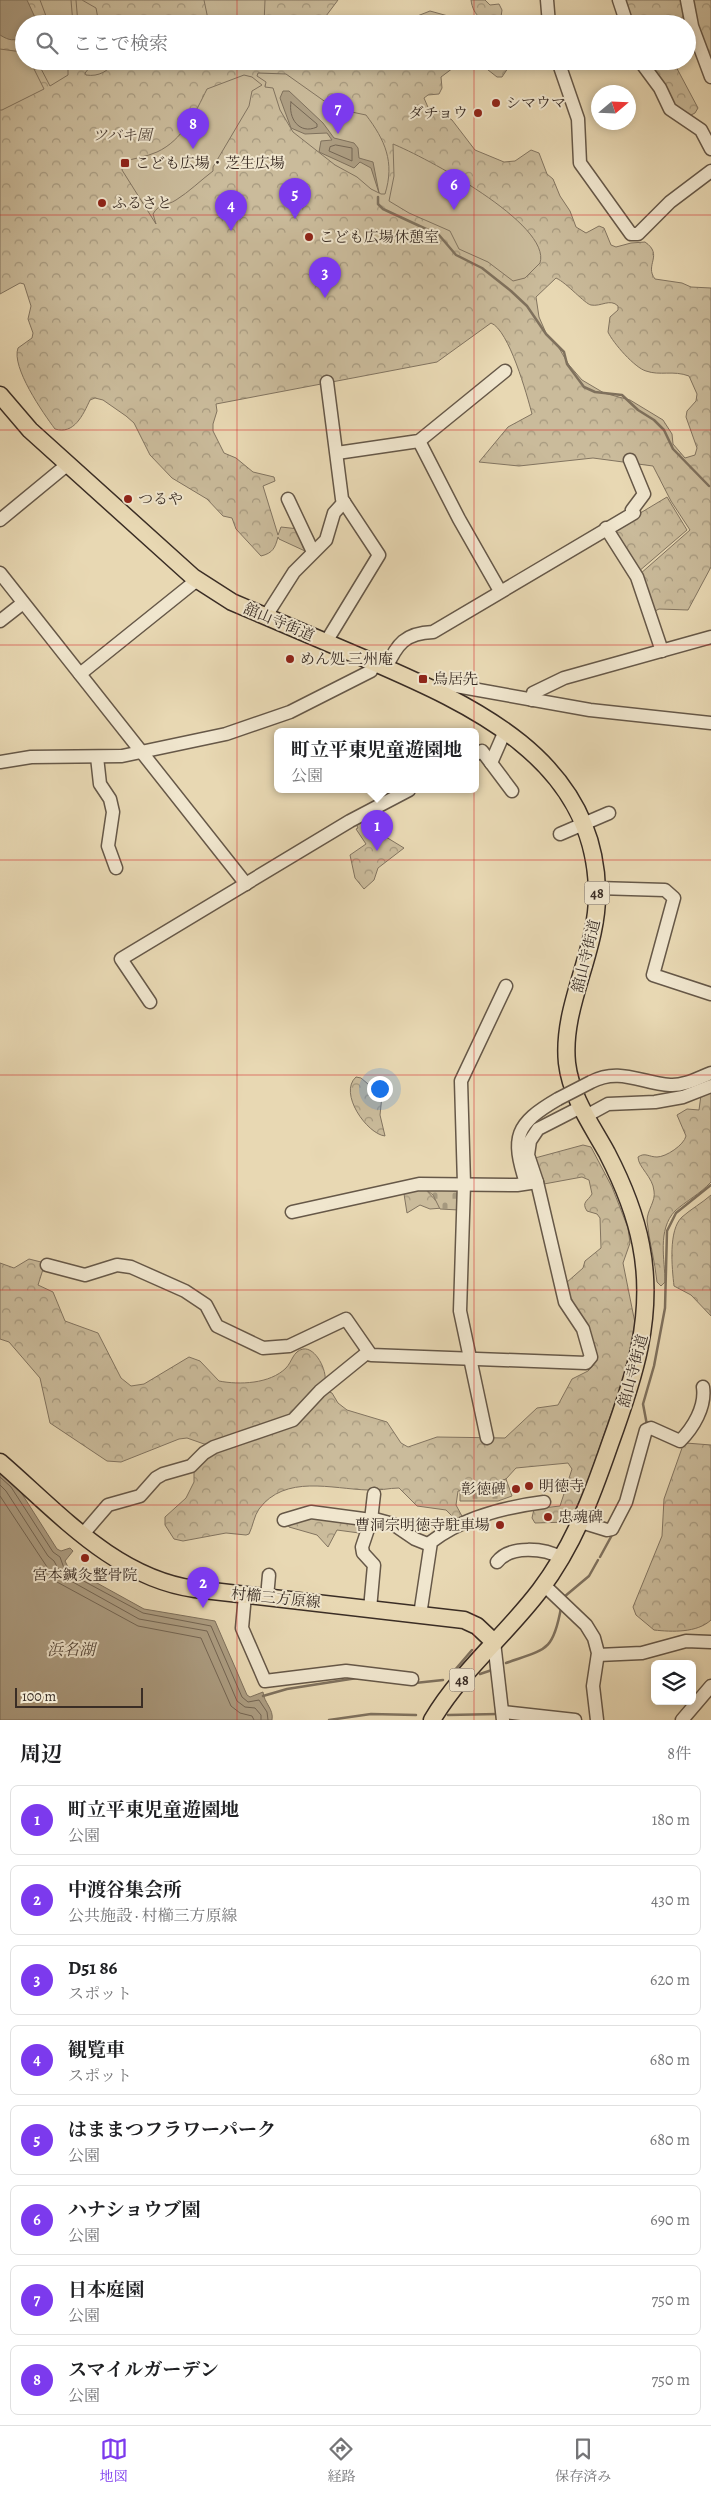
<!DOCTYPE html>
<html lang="ja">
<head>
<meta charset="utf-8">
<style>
	:root { --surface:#fff; --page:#f2f2f2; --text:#202124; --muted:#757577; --line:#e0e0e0; --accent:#7c3aed }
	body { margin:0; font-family:Alegreya,"Noto Serif JP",serif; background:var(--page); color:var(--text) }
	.controls { position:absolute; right:15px; bottom:15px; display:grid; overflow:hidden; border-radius:8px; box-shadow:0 2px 8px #0003 }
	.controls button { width:45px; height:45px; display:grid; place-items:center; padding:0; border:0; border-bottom:1px solid var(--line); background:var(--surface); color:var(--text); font:25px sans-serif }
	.compass { position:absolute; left:591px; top:85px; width:45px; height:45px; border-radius:50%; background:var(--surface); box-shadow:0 2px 8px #0003; rotate:71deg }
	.scale { position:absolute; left:15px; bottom:12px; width:128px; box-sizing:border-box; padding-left:5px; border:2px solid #3a2d25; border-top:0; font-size:14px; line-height:18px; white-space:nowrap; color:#3a2d25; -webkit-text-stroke:4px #f0e6ce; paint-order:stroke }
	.you { position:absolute; left:379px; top:1088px; width:18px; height:18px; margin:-12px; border:4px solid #fff; border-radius:50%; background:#1a73e8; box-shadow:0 0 0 8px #1a73e833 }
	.badge { display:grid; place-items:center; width:32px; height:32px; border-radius:50%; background:var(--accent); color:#fff; font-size:16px; font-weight:700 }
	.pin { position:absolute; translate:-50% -41px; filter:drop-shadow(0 1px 2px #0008) }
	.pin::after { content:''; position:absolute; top:26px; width:18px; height:15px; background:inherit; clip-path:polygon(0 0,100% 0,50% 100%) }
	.popup { position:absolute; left:274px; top:728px; width:205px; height:65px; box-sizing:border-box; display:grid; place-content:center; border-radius:8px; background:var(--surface); filter:drop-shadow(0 1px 4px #0005); font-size:16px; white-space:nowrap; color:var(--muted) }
	.popup b { font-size:19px; color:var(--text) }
	.popup::after { content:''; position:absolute; left:50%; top:100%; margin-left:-10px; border:10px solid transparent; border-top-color:var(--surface) }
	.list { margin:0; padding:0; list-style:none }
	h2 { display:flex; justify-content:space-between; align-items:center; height:65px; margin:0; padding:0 20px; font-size:21px }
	h2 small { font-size:16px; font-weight:400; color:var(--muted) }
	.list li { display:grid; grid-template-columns:32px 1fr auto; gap:15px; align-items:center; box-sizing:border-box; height:70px; margin:0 10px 10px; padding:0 10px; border:1px solid var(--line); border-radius:8px }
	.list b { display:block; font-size:19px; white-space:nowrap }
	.list p { margin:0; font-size:16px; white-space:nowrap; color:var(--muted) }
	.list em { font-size:16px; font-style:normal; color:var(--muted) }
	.icon { flex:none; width:28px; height:28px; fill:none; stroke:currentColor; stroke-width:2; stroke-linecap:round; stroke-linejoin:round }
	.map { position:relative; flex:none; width:711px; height:1720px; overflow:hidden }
	.search { position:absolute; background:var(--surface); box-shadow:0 2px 8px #0003; left:15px; right:15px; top:15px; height:55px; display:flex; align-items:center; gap:12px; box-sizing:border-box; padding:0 18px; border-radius:28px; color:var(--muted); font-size:19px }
	.sheet { height:705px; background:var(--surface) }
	nav { display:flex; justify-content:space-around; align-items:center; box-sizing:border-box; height:70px; border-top:1px solid var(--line); background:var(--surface); font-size:14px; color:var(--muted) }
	nav a { display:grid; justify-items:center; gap:2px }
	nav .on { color:var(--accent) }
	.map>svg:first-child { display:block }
	.forest { fill:url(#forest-crowns); stroke:#827460; fill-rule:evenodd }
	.cemetery { fill:url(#cemetery-stones); stroke:#827460 }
	.garden { fill:#cabb9b; stroke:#827460 }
	.water { fill:#ad9e83; stroke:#7f715d }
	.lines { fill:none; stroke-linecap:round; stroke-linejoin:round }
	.shore { stroke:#746654; stroke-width:1 }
	.stream { stroke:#7f715d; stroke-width:2.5 }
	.minor-casing { stroke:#665848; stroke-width:15 }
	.major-casing { stroke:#3a2d25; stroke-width:19 }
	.minor { stroke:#f0e6ce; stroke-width:12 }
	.major { stroke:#e8d8b3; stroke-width:16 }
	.minor-bridge-casing { stroke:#665848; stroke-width:15; stroke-linecap:butt }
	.minor-bridge { stroke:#f0e6ce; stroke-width:12 }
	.grid { fill:none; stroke:#d62828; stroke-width:1; stroke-opacity:0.55 }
	.poi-dot { fill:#8f2418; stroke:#f0e6ce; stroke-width:2 }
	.labels { text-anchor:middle; stroke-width:4; stroke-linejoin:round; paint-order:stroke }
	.shield { fill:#f0e6ce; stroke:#716458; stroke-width:1 }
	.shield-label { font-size:14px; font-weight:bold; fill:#3a2d25 }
	.poi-label { font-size:15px; fill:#3a2d25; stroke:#f0e6ce; text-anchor:start }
	.park-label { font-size:15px; font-style:italic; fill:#57493d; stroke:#f0e6ce }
	.street-label { font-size:15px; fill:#3a2d25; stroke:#f0e6ce }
	.water-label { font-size:16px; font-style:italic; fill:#57493c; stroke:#f0e6ce }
</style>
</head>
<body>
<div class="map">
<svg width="711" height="1720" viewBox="0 0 711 1720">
	<defs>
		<pattern id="forest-crowns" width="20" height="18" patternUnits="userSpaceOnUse" patternTransform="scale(1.25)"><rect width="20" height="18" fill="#cabb9b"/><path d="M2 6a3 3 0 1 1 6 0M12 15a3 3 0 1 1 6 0" fill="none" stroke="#a5987e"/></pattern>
		<pattern id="cemetery-stones" width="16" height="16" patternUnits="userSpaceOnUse" patternTransform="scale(1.25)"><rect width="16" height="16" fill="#cabb9b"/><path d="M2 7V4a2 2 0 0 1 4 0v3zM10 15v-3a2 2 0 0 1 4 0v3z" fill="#a5987e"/></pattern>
	</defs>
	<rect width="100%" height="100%" fill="#e8d8b3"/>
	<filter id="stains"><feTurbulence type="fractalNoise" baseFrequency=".004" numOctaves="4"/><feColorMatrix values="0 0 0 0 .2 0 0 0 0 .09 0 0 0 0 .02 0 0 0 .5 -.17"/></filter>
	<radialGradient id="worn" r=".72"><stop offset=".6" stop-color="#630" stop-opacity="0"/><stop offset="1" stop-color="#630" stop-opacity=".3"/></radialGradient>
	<g class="forest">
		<path d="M0 0H338L320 24H24V61H518L510 65 502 77H497L483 66 468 68 457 65 441 77 442 88 439 94 428 95 424 98 430 112 439 111 452 120 475 150 504 162 515 161 531 150 539 153 547 174 553 179 560 196 570 211 576 227 586 233 599 226 604 228 611 245 616 247 631 243 645 242C664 255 644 265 655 279L682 283 691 287 711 288V567L688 610 659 609 653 612 640 574 690 530 671 501 653 466 593 458 519 466 479 462 508 427 532 414C527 395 509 330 491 323L437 362 216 404 217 411 213 424V431L224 453 236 458 253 472 274 477 275 481 263 486 278 535 281 527 299 529 306 542 305 551 279 539 278 537C275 548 273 553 261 556L236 529 232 518 223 516 207 499 172 478 150 455 134 423 126 416 103 400 95 398 90 400C83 415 74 435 55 429 43 413 11 367 18 348L32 338 33 333 28 319 31 306 24 284 20 283 0 294ZM556 278C567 283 585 304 591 305 601 307 610 298 618 306V310L610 317 608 332C613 343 635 368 646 371 660 376 673 370 689 376L697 394 696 401 687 411 686 417 697 448 695 455 685 458 673 444 672 434 663 420 630 400 604 393 582 380 569 365 556 343 546 333 539 317 536 297Z"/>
		<path d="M471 0H485L490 5 499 4 502 10 500 24C484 24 473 16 471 0Z"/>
		<path d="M623 0H683L685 12 682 18 667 24H632Z"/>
		<path d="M690 0H711V70Z"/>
		<path d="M430 11 477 24H397Z"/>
		<path d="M643 61H673L698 108 695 113 689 116 680 113Z"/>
		<path d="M667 497 687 530 638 572 612 530Z"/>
		<path d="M363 818 381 834 404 848 378 868 374 880 364 889 355 878 350 855 366 844 356 829 358 828 355 822Z"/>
		<path d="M356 1077 361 1078 382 1096 380 1115 385 1136C367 1134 338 1093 356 1077Z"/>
		<path d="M711 1090V1182C700 1194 686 1201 675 1211 657 1230 665 1260 665 1282L661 1286 657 1282C655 1261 649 1241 647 1221 647 1210 656 1201 654 1191 653 1177 638 1167 638 1157 645 1152 649 1157 657 1157 666 1157 684 1145 686 1136L677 1115 687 1109 699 1110 701 1095Z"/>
		<path d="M583 1145 591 1147 612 1187 628 1228 630 1243 623 1263 635 1323 625 1374 585 1489 569 1522 535 1523 532 1518 534 1509 560 1506 572 1469 568 1463 516 1468 506 1479 479 1489 458 1491 456 1505 463 1518 456 1520 446 1510 417 1506 399 1488C389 1488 378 1491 368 1490 332 1489 285 1474 259 1509 254 1516 253 1526 249 1534L246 1535 226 1533 183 1541 174 1539 165 1525V1517L186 1498 194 1482V1471L206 1455 290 1424 327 1391 332 1393 338 1403 347 1410 387 1422 401 1443 408 1447 437 1437 505 1438 537 1408 558 1405 572 1379 588 1371 595 1363 571 1305 566 1283 583 1268 585 1261 601 1248 600 1218 597 1214 587 1211C581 1202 588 1201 592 1194L589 1180 582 1177 544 1184 535 1158Z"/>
		<path d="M424 1188 443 1208 430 1209 420 1205 407 1213 404 1194Z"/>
		<path d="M711 1195V1316L691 1295 674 1286C672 1268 668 1230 682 1217 691 1209 702 1203 711 1195Z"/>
		<path d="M29 1259 45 1263 38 1285 53 1292 65 1321 98 1333 121 1378 131 1386 144 1384 189 1357 200 1361 219 1381C239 1385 270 1384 286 1368 292 1362 293 1351 303 1349 316 1347 327 1371 325 1381L296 1412 207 1445 187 1438 179 1439 121 1462 107 1461 50 1423 40 1378 9 1342 0 1339V1263L14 1268Z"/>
		<path d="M686 1443 711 1445V1620C697 1633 672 1632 654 1630L636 1615 633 1607 662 1536 664 1499 682 1448Z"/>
		<path d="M307 1516 364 1523 359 1533 337 1530 328 1547 317 1535 289 1527 288 1525Z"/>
	</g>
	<g class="cemetery">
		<path d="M458 1187 459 1210 440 1209 433 1195 424 1188Z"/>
		<path d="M506 1479 512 1496 498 1501H460V1490L479 1489Z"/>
	</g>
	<g class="garden">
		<path d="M40 0H71L73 24H49Z"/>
		<path d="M76 0H82L96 8 99 24H78Z"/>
		<path d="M204 0H265L264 24H209Z"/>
		<path d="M0 49 22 52 24 61H30L44 89 2 110H0Z"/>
		<path d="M37 61H68V75L50 86Z"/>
		<path d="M95 61H116C108 71 99 77 86 75L85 73Z"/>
		<path d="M258 73 286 74 327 103 347 111 366 115C385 140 395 162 385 194H381L371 189 357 177 335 165 293 132 280 110 273 88 265 87 266 82 257 76Z"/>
		<path d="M244 75 252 77 262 85 252 91 249 106 213 167V171C201 180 189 192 176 200 167 206 159 203 153 214L156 224 122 170 123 162C134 158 146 157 157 152 183 140 195 113 207 89Z"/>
		<path d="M393 144C423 156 552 224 540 263L525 278 513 281 488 262 459 249 450 231 409 213 389 201 394 176Z"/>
	</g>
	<g class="water">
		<path d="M0 0H27L38 24H24V37C13 41 10 41 0 35Z"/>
		<path d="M283 91H289L323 123 334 138 354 143 358 148 359 158 373 162 379 193 371 168 360 162 354 168 319 152 321 141 332 140 327 133 305 134 291 128 280 98Z"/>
		<path d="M0 1471 17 1486 57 1549 61 1551 70 1548 73 1551 65 1561 68 1567 144 1609 215 1621 247 1695 250 1697 263 1692C264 1703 274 1709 272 1720H0Z"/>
	</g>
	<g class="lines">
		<g class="shore">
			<path d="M291 102 317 124V127C299 135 288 118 291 102Z"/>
			<path d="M336 145 352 148V161L329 151 330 147Z"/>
			<path d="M0 1477 11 1487 53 1552 60 1557 65 1571 143 1613 211 1626 242 1697 248 1702 259 1700 267 1712 268 1720"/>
			<path d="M0 1485 6 1491 48 1556 54 1561 62 1576 139 1619 207 1631 237 1701 245 1707 255 1708 261 1715V1720"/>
			<path d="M0 1496 57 1582 138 1626 201 1638 231 1706 240 1713 252 1716 254 1720"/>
		</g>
		<g class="stream">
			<path d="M378 197V204L383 209 439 235 456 255 482 268 511 291 527 306 546 334 564 352 567 364 584 387 595 392 622 395 638 410 654 420 664 430 673 449 709 486"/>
			<path d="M647 1425 643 1404 654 1366 665 1308 667 1231 676 1213 711 1185"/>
			<path d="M600 1557 612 1535"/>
			<path d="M564 1597 589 1576 598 1560"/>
			<path d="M506 1663C546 1649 553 1652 561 1608"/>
			<path d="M454 1671 472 1650"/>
			<path d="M480 1674 492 1670"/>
			<path d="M415 1683 443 1680"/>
			<path d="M263 1696 287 1689 357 1678"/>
			<path d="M448 1715 498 1714"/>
			<path d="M329 1720 371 1714 416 1715"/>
		</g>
		<defs>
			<g id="minor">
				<path d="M547 0 549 24"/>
				<path d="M619 0 627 24"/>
				<path d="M687 0 692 26 711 77"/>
				<path d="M558 61 578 119 580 163 631 234H638L670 202 711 171"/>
				<path d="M640 61 660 88 670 109 701 130 711 149"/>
				<path d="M419 441 459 519 500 591"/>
				<path d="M337 453 419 441 505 371"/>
				<path d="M288 499 313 552"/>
				<path d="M0 520 68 464"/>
				<path d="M606 528 637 577 662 651"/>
				<path d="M0 573 246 884"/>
				<path d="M266 616 294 572 326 540 334 513 344 502"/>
				<path d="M0 621 23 603"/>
				<path d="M326 642 379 555 342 499 327 382"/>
				<path d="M386 668C397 644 405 633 433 632L634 513 632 510 644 494 630 460"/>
				<path d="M80 674 197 580"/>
				<path d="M437 691 445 684 590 710 711 723"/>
				<path d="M532 700 533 693 564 678 711 637"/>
				<path d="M476 754 482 751 512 791"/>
				<path d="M97 757 100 784 110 799 113 812 108 846 116 868"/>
				<path d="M0 762 31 757 122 756 226 734 290 712 371 671 374 663"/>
				<path d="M491 763 505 731"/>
				<path d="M560 834 609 813"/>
				<path d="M597 888 665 890 674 898 653 975 711 994"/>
				<path d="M150 1002 121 959 350 821 409 790"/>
				<path d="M591 1082C619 1067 641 1083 670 1085 684 1086 698 1078 711 1073"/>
				<path d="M586 1116 608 1104 655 1102 683 1097 711 1086"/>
				<path d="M526 1183C511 1137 515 1124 558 1099"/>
				<path d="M292 1212 419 1184 517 1185 537 1182"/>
				<path d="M47 1265 85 1275 117 1265 131 1267 185 1291 206 1305 217 1326 263 1348 289 1346 346 1319 371 1355 586 1363 591 1357 583 1329 565 1302 537 1182 528 1155 530 1141 538 1129 581 1107"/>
				<path d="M487 1438 460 1311 464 1184 461 1081 506 986"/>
				<path d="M371 1518 393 1524 415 1539 430 1545"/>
				<path d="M284 1520 311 1512 371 1520"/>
				<path d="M581 1522 607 1530 612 1529 626 1502 646 1430 651 1428 680 1441C693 1428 706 1407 703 1387"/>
				<path d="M83 1534 108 1505 140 1496 156 1478 163 1474 191 1466 204 1453 214 1447 293 1420 320 1391 368 1352"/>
				<path d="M497 1562C510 1545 545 1548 561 1558"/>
				<path d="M544 1585 586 1625 594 1638 598 1653 593 1686 597 1720"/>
				<path d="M245 1595 242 1628 265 1681 346 1671 412 1679"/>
				<path d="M267 1597 269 1575"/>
				<path d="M370 1609 374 1565 363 1553 362 1547 371 1520 374 1494"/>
				<path d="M420 1615 431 1542C462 1518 505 1507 544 1502"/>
				<path d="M494 1642 503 1720"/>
				<path d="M598 1655 642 1653 686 1641 711 1642"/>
				<path d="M503 1712 575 1720"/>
				<path d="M682 1720 711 1686"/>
			</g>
			<g id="major">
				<path d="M0 395 30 430 193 577 232 602C277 621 323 641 368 660 472 705 594 759 597 890 599 950 561 1005 567 1063 571 1097 591 1124 607 1153 622 1182 635 1213 641 1245 655 1316 634 1378 610 1444 592 1496 574 1545 540 1590 506 1635 461 1671 432 1720"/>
				<path d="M0 1462C58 1512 115 1578 195 1589L464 1620 477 1626 494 1642"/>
			</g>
		</defs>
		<use href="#minor" class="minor-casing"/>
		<use href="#major" class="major-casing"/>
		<use href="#minor" class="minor"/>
		<use href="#major" class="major"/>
		<defs>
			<path id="minor-bridge" d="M558 1099 591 1082"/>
		</defs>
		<use href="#minor-bridge" class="minor-bridge-casing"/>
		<use href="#minor-bridge" class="minor-bridge"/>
	</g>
	<path class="grid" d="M237 0V24M474 0V24M237 61V1720M474 61V1720M0 215H711M0 430H711M0 645H711M0 860H711M0 1075H711M0 1290H711M0 1505H711"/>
	<g class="poi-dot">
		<circle cx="496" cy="103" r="5"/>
		<circle cx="478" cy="113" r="5"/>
		<rect x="120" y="158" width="10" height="10" rx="2.5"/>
		<circle cx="102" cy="203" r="5"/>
		<circle cx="309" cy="237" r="5"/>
		<circle cx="128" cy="499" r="5"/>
		<circle cx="290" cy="659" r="5"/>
		<rect x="418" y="674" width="10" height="10" rx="2.5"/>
		<circle cx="529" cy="1486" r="5"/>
		<circle cx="516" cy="1489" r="5"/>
		<circle cx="548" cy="1517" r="5"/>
		<circle cx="500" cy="1525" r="5"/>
		<circle cx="85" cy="1558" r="5"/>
	</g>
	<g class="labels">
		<g class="shield">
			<rect x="584.5" y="881.5" width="25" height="23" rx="4"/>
			<rect x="449.5" y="1668.5" width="25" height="23" rx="4"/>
		</g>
		<g class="shield-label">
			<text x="597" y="898">48</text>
			<text x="462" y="1685">48</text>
		</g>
		<g class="poi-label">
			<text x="506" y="108">シマウマ</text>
			<text x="468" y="118" text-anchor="end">ダチョウ</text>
			<text x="135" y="168">こども広場・芝生広場</text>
			<text x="112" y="208">ふるさと</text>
			<text x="319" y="242">こども広場休憩室</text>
			<text x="138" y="504">つるや</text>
			<text x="300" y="664">めん処 三州庵</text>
			<text x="433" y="684">鳥居先</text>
			<text x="539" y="1491">明徳寺</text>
			<text x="506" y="1494" text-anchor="end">彰徳碑</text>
			<text x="558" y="1522">忠魂碑</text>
			<text x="490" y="1530" text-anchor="end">曹洞宗明徳寺駐車場</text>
			<text x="85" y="1580" text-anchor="middle">宮本鍼灸整骨院</text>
		</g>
		<g class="park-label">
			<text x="122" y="140">ツバキ園</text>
		</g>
		<g class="street-label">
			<text transform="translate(279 622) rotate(23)" y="5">舘山寺街道</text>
			<text transform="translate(586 956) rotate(-76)" y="5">舘山寺街道</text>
			<text transform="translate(633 1371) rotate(-75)" y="5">舘山寺街道</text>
			<text transform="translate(276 1598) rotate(6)" y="5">村櫛三方原線</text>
		</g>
		<g class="water-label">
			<text x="71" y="1655">浜名湖</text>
		</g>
	</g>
	<rect width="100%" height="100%" filter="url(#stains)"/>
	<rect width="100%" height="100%" fill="url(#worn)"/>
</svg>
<div class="controls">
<button><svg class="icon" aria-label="layers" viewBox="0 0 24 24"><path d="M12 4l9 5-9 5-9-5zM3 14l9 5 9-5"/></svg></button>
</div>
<svg class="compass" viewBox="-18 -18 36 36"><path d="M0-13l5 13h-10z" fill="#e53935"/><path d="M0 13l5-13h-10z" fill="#757577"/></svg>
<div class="scale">100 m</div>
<div class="you"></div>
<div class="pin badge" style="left:377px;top:851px">1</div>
<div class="popup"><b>町立平東児童遊園地</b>公園</div>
<div class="pin badge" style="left:203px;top:1608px">2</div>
<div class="pin badge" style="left:325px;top:298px">3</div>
<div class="pin badge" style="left:231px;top:231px">4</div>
<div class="pin badge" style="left:295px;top:219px">5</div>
<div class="pin badge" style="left:454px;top:210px">6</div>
<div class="pin badge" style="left:338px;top:134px">7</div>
<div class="pin badge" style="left:193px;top:149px">8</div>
<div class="search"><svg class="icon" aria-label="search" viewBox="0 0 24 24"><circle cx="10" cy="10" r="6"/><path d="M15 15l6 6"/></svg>ここで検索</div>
</div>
<section class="sheet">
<h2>周辺<small>8件</small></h2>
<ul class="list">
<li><span class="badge">1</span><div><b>町立平東児童遊園地</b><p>公園</p></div><em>180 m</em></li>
<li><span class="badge">2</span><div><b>中渡谷集会所</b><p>公共施設 · 村櫛三方原線</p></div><em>430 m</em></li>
<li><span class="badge">3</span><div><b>D51 86</b><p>スポット</p></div><em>620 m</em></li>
<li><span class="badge">4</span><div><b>観覧車</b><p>スポット</p></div><em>680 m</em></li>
<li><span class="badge">5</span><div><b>はままつフラワーパーク</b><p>公園</p></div><em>680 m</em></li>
<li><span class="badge">6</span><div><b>ハナショウブ園</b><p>公園</p></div><em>690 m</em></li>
<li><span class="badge">7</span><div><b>日本庭園</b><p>公園</p></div><em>750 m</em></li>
<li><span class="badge">8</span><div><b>スマイルガーデン</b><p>公園</p></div><em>750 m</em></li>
</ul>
</section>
<nav>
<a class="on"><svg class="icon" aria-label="map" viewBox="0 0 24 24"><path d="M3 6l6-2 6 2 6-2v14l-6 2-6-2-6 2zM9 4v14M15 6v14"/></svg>地図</a>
<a><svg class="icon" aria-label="directions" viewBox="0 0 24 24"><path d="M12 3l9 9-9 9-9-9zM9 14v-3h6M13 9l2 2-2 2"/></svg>経路</a>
<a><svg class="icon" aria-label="saved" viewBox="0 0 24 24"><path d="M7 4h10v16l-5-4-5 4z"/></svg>保存済み</a>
</nav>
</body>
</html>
